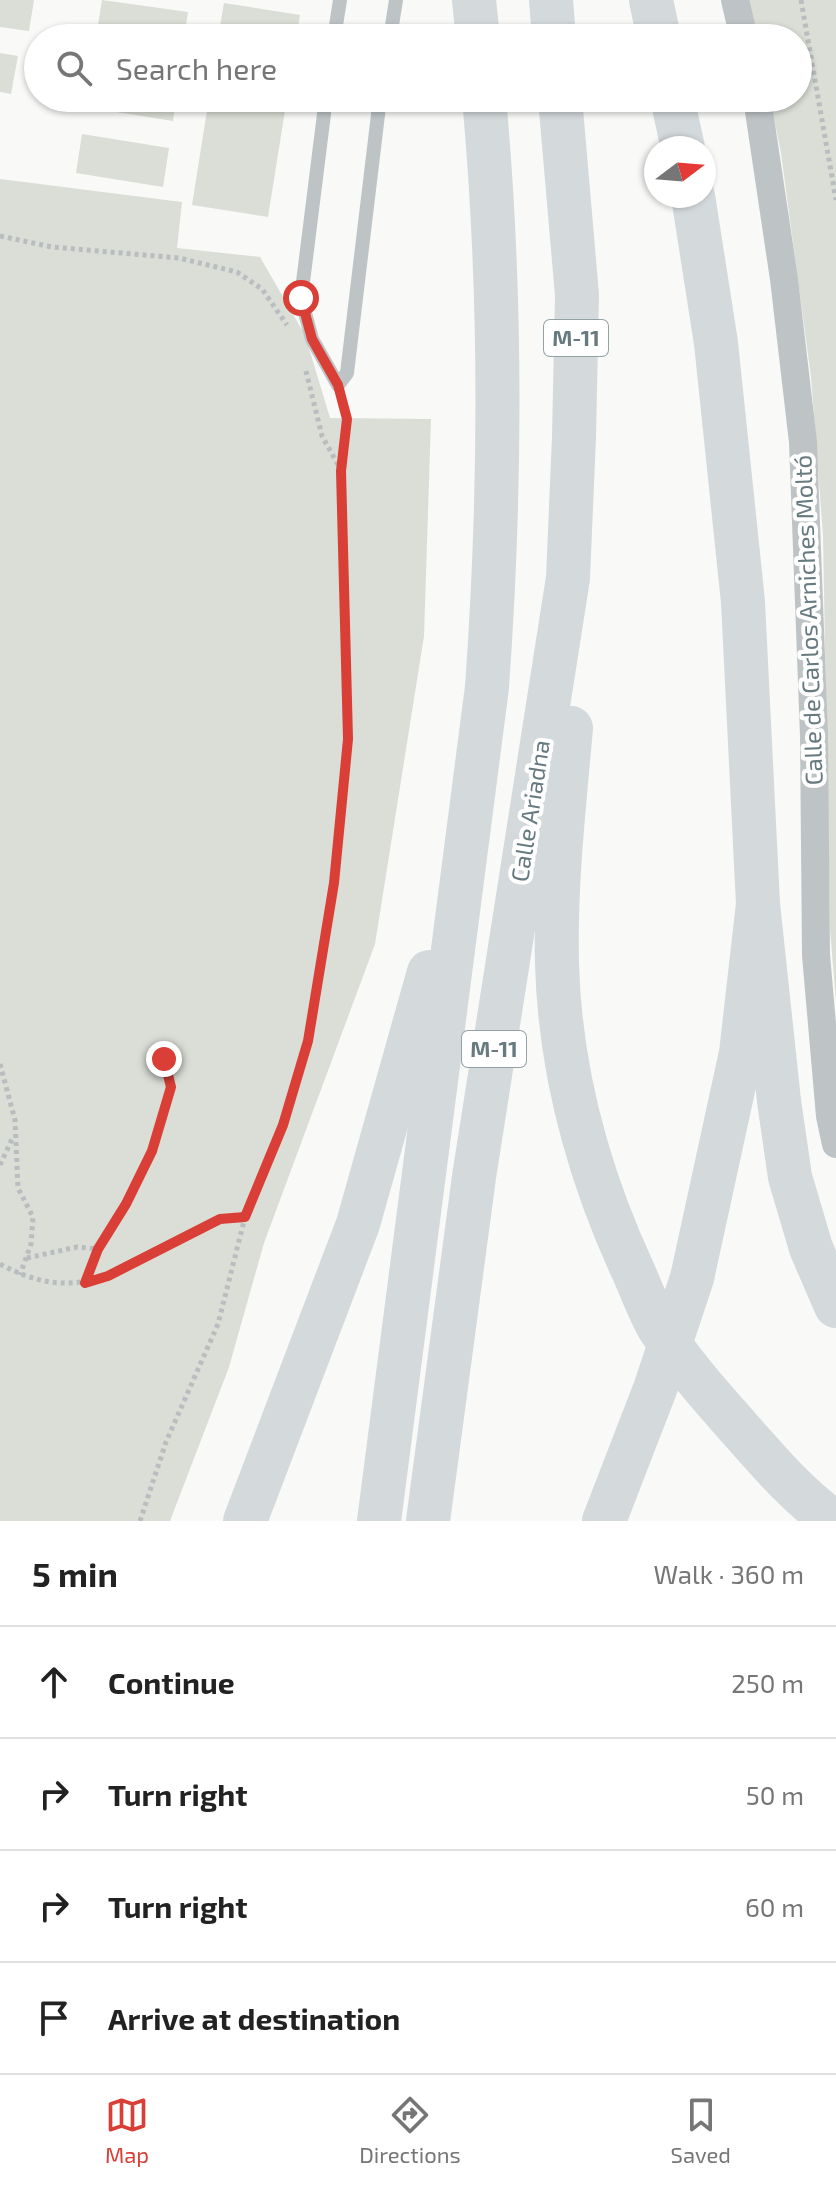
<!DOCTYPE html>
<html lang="en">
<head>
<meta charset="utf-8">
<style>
	:root { --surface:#fff; --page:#f2f2f2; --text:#222; --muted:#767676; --line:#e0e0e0; --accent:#d93f37 }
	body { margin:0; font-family:"Exo 2",sans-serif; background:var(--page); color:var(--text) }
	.compass { position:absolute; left:644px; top:136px; width:72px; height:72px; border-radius:50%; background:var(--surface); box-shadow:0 2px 6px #0004; rotate:74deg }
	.stop { position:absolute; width:24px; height:24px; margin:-18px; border:6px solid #d93f37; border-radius:50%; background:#fff }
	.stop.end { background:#d93f37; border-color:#fff; box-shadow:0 2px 8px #0008 }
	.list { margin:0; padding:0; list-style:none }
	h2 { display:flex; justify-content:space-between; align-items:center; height:104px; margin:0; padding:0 32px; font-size:34px }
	h2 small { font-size:26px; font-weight:400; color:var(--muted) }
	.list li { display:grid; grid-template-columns:52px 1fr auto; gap:24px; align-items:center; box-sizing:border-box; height:112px; padding:0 32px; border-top:2px solid var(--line) }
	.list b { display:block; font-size:30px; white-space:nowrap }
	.list em { font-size:26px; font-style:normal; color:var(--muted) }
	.icon { flex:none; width:44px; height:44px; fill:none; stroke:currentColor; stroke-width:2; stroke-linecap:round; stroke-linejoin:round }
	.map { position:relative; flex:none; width:836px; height:1521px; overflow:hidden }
	.search { position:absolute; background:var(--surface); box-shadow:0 2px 6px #0004; left:24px; right:24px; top:24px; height:88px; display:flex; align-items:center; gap:20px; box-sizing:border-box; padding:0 28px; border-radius:44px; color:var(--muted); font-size:30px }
	.sheet { height:552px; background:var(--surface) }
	nav { display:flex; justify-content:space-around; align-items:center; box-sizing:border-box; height:112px; border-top:2px solid var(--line); background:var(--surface); font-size:22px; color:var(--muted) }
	nav a { display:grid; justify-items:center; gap:4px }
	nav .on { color:var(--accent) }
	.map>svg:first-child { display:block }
	.green { fill:#daded6 }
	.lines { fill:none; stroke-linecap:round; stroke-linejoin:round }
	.path { stroke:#b9bdbf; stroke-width:5; stroke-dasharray:4 4; stroke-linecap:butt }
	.service { stroke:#bec4c6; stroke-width:14 }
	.minor { stroke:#bec4c6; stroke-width:28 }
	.trunk { stroke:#d4d9dc; stroke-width:44 }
	.motorway { stroke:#d4d9dc; stroke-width:44 }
	.route { stroke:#d93f37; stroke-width:10 }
	.labels { text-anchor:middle; stroke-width:8; stroke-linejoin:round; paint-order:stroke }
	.shield { fill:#fff; stroke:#94a2a6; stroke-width:2 }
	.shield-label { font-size:22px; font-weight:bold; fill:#667a80 }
	.street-label { font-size:24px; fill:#667a80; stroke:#fff }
</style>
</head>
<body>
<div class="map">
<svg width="836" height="1521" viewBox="0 0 836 1521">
	<rect width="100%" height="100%" fill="#f9f9f7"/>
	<g class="green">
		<path d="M0 0H34L29 31 0 27Z"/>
		<path d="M102 0 188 12 184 38H96Z"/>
		<path d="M749 0H836V1002L830 929 823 535 811 377 781 153 770 98H798V38H758Z"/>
		<path d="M224 3 300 15 296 38H218Z"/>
		<path d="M0 53 18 56 11 94 0 92Z"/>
		<path d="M87 98H176L173 121 85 107Z"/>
		<path d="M209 98H287L268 217 192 205Z"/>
		<path d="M82 134 169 148 163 187 76 173Z"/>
		<path d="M0 179 182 202 177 248 260 257 305 335 330 418 431 419 424 636 375 944 264 1243 229 1367 170 1521H0Z"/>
	</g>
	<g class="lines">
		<g class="path">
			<path d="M801 0 836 200"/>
			<path d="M0 236 52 247 179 258 237 272 262 289 287 325"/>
			<path d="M306 371 322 436 341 470"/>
			<path d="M0 1064 15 1120 18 1188 33 1217 31 1244 20 1275"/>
			<path d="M0 1165 13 1137"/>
			<path d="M27 1258 77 1247 98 1249"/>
			<path d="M0 1264C77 1305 113 1272 182 1238 194 1232 208 1222 221 1219 228 1217 238 1218 245 1217"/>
			<path d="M86 1282 98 1249 126 1204 152 1151 171 1087 164 1059"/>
			<path d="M140 1521 166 1442 218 1324 245 1217 283 1125 308 1041 334 883 348 739 341 471 347 419 343 403"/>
		</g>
		<g class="service">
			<path d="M334 38 340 0"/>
			<path d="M390 38 396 0"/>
			<path d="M326 98 301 298 312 339 338 385 347 373 380 98"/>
		</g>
		<g class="minor">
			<path d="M735 0 744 38"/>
			<path d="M757 98 784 279 803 442 814 736 816 955 830 1116 836 1144"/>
		</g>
		<g class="trunk">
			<path d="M651 0 659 38"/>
			<path d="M672 98 683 148"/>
			<path d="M693 196 716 343 743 602 758 904 779 1101 790 1177 811 1248 836 1306"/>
		</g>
		<g class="motorway">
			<path d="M474 0 478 38"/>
			<path d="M551 0 554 38"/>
			<path d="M571 728C564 807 555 885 557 964 560 1071 589 1176 634 1273 642 1291 649 1311 659 1328 682 1364 711 1396 739 1428 768 1461 797 1495 833 1521"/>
			<path d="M245 1521 358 1224 429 972"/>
			<path d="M379 1521 487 687C501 491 502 294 484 98"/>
			<path d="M428 1521 474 1177 568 578 574 437 577 295 560 98"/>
			<path d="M604 1521 655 1389 692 1278 741 1053 758 904"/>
		</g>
	</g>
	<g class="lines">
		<path class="route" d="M164 1059 171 1087 152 1151 126 1204 98 1249 85 1283 108 1276 220 1219 245 1217 283 1125 308 1041 334 883 348 739 341 471 347 419 338 385 312 339 301 298"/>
	</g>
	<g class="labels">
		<g class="shield">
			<rect x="544" y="320" width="64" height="36" rx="6"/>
			<rect x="462" y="1031" width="64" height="36" rx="6"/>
		</g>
		<g class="shield-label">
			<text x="576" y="346">M-11</text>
			<text x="494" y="1057">M-11</text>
		</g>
		<g class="street-label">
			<text transform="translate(809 620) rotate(-92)" y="8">Calle de Carlos Arniches Moltó</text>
			<text transform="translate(531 811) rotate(-81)" y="8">Calle Ariadna</text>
		</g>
	</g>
</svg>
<svg class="compass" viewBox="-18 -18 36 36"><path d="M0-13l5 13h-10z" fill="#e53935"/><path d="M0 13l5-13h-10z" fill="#767676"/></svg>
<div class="stop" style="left:301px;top:298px"></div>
<div class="stop end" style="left:164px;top:1059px"></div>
<div class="search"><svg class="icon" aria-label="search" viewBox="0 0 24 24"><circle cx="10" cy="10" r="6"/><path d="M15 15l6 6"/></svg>Search here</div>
</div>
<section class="sheet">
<h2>5 min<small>Walk · 360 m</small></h2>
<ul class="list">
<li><svg class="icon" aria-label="ahead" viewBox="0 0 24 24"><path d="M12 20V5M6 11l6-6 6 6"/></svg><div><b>Continue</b></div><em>250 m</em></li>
<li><svg class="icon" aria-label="right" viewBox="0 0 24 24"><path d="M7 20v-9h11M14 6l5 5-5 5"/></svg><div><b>Turn right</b></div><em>50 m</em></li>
<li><svg class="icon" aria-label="right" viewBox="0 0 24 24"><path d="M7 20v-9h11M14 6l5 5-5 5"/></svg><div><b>Turn right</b></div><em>60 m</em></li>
<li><svg class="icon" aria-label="arrive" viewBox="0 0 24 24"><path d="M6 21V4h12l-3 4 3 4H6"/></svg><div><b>Arrive at destination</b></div></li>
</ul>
</section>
<nav>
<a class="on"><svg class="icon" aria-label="map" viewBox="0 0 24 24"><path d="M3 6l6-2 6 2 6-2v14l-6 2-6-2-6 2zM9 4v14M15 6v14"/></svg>Map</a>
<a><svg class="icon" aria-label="directions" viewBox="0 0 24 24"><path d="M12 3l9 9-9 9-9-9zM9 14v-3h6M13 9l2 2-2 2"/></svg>Directions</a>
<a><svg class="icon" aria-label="saved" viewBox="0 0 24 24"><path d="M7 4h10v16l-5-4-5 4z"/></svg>Saved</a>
</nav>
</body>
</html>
